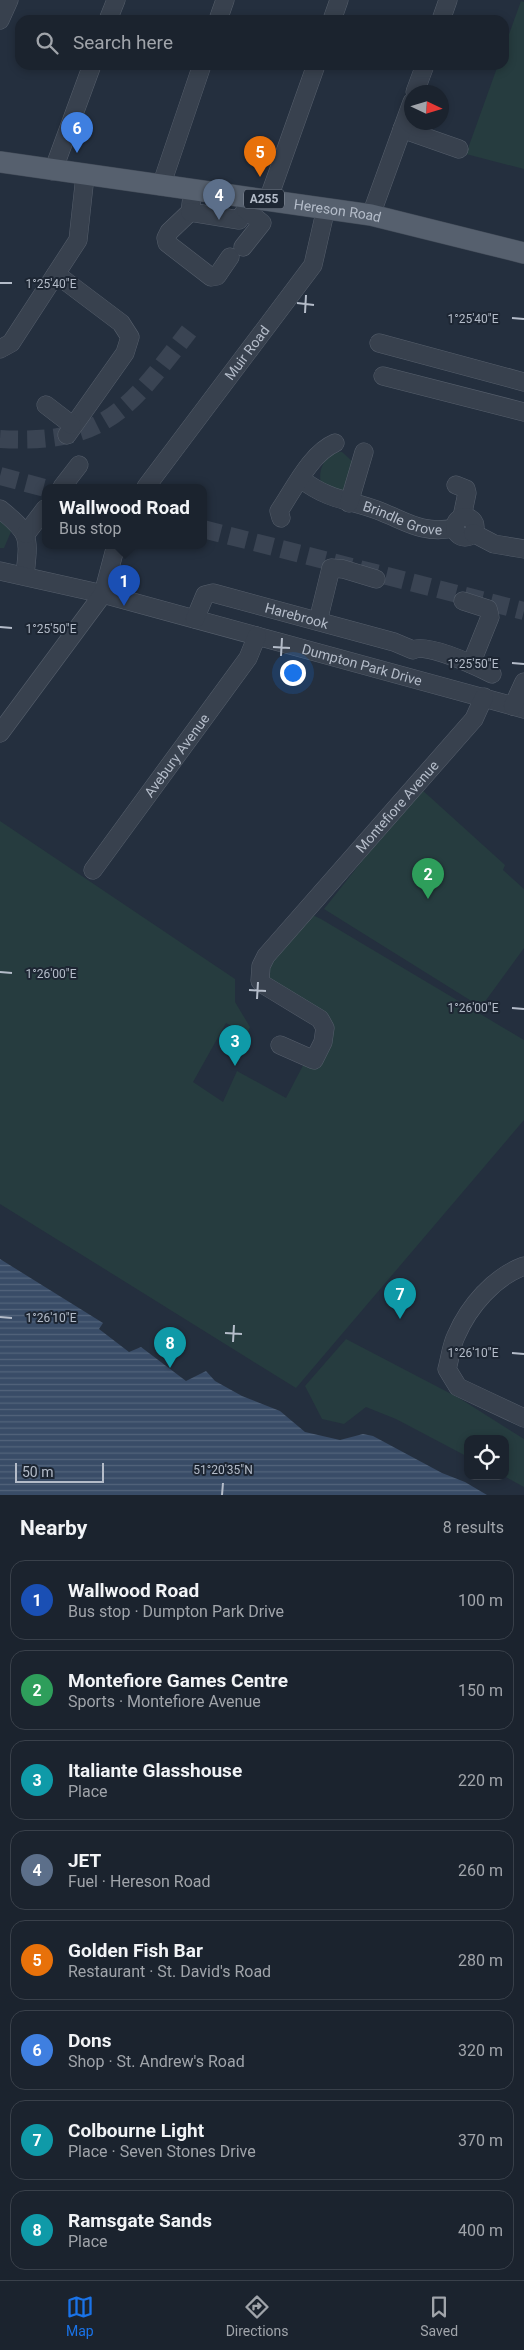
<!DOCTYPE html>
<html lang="en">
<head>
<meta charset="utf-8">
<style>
	:root { --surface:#1b232e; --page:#242b36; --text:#f1f3f6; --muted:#a0a4aa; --line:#39404a; --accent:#1a73e8 }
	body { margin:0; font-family:Roboto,sans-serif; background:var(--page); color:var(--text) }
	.controls { position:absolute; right:15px; bottom:15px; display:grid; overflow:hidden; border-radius:10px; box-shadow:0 2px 8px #0003 }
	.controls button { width:45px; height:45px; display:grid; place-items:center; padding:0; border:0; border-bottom:1px solid var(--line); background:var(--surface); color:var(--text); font:25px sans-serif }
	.compass { position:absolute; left:404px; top:85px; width:45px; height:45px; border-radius:50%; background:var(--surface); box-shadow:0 2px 8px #0003; rotate:94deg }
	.scale { position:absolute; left:15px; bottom:12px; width:89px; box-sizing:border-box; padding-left:5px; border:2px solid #b4bcc9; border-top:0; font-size:14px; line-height:18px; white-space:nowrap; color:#b4bcc9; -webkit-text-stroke:4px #1d2633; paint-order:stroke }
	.you { position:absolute; left:292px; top:672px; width:18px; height:18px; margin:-12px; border:4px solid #fff; border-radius:50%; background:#1a73e8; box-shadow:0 0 0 8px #1a73e833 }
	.badge { display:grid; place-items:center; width:32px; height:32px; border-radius:50%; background:var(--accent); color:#fff; font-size:16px; font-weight:700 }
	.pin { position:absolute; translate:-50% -41px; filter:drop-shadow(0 1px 2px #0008) }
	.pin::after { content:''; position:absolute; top:26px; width:18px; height:15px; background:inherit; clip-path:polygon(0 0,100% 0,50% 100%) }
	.popup { position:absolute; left:42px; top:484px; width:165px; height:65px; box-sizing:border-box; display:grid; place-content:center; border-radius:10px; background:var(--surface); filter:drop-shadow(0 1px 4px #0005); font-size:16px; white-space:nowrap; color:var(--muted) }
	.popup b { font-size:19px; color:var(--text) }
	.popup::after { content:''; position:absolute; left:50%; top:100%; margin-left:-10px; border:10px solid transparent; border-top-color:var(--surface) }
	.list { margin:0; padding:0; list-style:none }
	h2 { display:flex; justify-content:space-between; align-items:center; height:65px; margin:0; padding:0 20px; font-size:21px }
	h2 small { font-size:16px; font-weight:400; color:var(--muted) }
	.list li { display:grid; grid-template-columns:32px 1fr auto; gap:15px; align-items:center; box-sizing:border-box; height:80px; margin:0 10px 10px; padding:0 10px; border:1px solid var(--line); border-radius:15px }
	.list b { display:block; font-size:19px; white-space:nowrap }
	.list p { margin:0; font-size:16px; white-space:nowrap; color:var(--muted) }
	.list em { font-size:16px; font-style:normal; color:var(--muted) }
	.icon { flex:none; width:28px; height:28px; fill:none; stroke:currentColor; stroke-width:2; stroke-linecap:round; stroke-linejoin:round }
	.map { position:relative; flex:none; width:524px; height:1495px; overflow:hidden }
	.search { position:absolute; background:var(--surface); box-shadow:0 2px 8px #0003; left:15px; right:15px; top:15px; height:55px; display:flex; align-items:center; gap:12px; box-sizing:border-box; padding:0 18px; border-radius:15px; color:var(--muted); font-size:19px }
	.sheet { height:785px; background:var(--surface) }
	nav { display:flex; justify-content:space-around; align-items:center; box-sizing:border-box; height:70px; border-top:1px solid var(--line); background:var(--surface); font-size:14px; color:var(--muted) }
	nav a { display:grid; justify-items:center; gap:2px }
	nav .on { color:var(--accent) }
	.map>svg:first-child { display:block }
	.green { fill:#263c3f }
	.water { fill:url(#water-rules) }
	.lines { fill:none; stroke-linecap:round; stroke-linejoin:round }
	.minor-tunnel { stroke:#3a4453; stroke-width:18; stroke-dasharray:18 9; stroke-linecap:butt }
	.minor-casing { stroke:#565f6c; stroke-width:19 }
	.major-casing { stroke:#414a57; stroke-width:22 }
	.minor { stroke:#38414e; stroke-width:18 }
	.major { stroke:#56606e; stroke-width:21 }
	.ticks { fill:none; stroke:#b4bcc9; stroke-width:2 }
	.labels { text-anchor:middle; stroke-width:4; stroke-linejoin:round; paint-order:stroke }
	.shield { fill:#1d2633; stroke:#878f9c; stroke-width:1 }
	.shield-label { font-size:12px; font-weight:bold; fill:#b4bcc9 }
	.street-label { font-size:14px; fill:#b4bcc9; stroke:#1d2633 }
	.ticks-label { font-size:12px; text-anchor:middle; fill:#b4bcc9; stroke:#1d2633; stroke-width:4; stroke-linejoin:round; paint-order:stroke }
</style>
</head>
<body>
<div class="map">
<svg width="524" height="1495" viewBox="0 0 524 1495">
	<defs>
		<pattern id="water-rules" width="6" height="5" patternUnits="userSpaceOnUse" patternTransform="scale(1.25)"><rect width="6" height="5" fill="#394c67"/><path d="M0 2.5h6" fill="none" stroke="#53647b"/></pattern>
	</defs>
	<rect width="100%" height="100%" fill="#242f3e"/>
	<g class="green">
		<path d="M521 1 524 2V169L466 154 498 65H504V48Z"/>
		<path d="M342 452 353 462 346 494 322 486C316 472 325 451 342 452Z"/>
		<path d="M0 514 13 527 4 548H0Z"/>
		<path d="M420 788 505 865 503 870 524 889V948L481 1007 324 909Z"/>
		<path d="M0 821 235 979V1002L250 1027 247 1034 226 1023 193 1082 223 1102 237 1071 286 1098 321 1031 251 969 300 909 321 919 524 1040V1120L296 1388 0 1204Z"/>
		<path d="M346 1339 459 1398 524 1439V1487L504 1476H505V1439H468V1457L396 1419 366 1407 344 1424 322 1419 305 1386Z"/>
	</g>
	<path class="water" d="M0 1259 103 1323 99 1329 129 1352 141 1347 186 1381 206 1371 215 1381 242 1396 280 1411 305 1432 340 1440 363 1434 373 1436 442 1473 465 1482 487 1495H0Z"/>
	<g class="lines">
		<g class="minor-tunnel">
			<path d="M0 439C106 445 129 408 189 331"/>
			<path d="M0 476 45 488"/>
			<path d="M203 529 524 611"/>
		</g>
		<defs>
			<g id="minor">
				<path d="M0 20 9 0"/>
				<path d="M108 20 116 0"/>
				<path d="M218 20 225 0"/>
				<path d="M332 20 339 0"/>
				<path d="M441 20 448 0"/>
				<path d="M415 92 425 65"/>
				<path d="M402 129 459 149"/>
				<path d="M53 171 92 65"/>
				<path d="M161 186 202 65"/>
				<path d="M193 189 190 212 169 232 166 238 167 243 211 277 217 276 230 257"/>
				<path d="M268 200 316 65"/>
				<path d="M190 212 239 220 253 198"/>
				<path d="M371 215 412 102"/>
				<path d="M243 247 262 223 246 210"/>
				<path d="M56 274 121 323 130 337 125 353 67 435"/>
				<path d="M379 343 524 382"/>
				<path d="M0 349 11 343 78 240 85 176"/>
				<path d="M383 376 524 412"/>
				<path d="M46 405 72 425"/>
				<path id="s1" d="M301 479C331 502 350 499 382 512 409 523 423 534 455 528"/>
				<path d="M456 485 466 489 467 493 462 517"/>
				<path d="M62 487 79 465"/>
				<path id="s2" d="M146 487 313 265 326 208"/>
				<path d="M349 503 364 452"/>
				<path d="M0 509C31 534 29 537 25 575"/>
				<circle cx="465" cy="527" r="10"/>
				<path d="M281 518 279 511C294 489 311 453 335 443"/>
				<path d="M473 533 494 544 524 549"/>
				<path d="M26 534 45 509"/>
				<path id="s3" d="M0 571 103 594 524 709"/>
				<path d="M463 601 488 609 490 617 471 664"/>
				<path id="s4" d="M195 619 205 595 213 593 394 642 413 650C426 642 478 667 492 674"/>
				<path d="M318 621 331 568 343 569 376 579"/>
				<path d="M513 706 524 682"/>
				<path d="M0 733 103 594 116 545"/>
				<path id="s5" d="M93 870 248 658 257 636"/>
				<path id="s6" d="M280 1045 314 1060 323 1042 325 1028 320 1019 264 985 260 981 261 966 266 956 474 719 484 697"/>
				<path d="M524 1266C494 1277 469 1306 456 1336 451 1346 450 1359 447 1369L458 1387 524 1418"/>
			</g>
			<g id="major">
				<path id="s7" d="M0 162 371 215 524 253"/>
			</g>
		</defs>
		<use href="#minor" class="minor-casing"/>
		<use href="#major" class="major-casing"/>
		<use href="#minor" class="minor"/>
		<use href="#major" class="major"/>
	</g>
	<path class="ticks" d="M0 283H12M297 303 314 305M305 313 306 295M512 318 524 319M0 627 12 628M273 647 290 648M281 656 282 638M512 663 524 664M0 972 12 973M249 990 266 991M257 999 258 982M512 1008 524 1009M0 1317 12 1318M225 1333 242 1334M233 1342 234 1325M512 1353 524 1354M222 1495 223 1483"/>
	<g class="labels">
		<rect class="shield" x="244" y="189.5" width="40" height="19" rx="4"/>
		<g class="shield-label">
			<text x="264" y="203">A255</text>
		</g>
		<g class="street-label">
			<text dy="5" stroke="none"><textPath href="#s7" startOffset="341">Hereson Road</textPath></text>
			<text dy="5" stroke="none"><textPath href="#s2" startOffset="168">Muir Road</textPath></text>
			<text dy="5" stroke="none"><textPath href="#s1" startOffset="110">Brindle Grove</textPath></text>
			<text dy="5" stroke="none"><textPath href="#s4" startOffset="121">Harebrook</textPath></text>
			<text dy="5" stroke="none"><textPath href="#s3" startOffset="374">Dumpton Park Drive</textPath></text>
			<text dy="5" stroke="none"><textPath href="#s5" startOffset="142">Avebury Avenue</textPath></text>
			<text dy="5" stroke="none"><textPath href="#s6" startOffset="378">Montefiore Avenue</textPath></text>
		</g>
	</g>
	<g class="ticks-label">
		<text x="51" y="288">1°25'40"E</text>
		<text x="473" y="323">1°25'40"E</text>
		<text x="51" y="633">1°25'50"E</text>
		<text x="473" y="668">1°25'50"E</text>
		<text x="51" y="978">1°26'00"E</text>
		<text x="473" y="1012">1°26'00"E</text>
		<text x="51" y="1322">1°26'10"E</text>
		<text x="473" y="1357">1°26'10"E</text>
		<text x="223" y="1474">51°20'35"N</text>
	</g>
</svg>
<div class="controls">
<button><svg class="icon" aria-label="locate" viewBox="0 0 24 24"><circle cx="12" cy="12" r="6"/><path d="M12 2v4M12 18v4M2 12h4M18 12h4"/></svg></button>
</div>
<svg class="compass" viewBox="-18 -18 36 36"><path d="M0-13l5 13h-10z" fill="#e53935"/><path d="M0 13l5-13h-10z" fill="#a0a4aa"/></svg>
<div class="scale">50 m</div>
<div class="you"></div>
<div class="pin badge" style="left:124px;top:606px;background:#1a4fb4">1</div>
<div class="popup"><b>Wallwood Road</b>Bus stop</div>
<div class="pin badge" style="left:428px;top:899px;background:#2e9e5b">2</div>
<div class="pin badge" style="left:235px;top:1066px;background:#0f9aa8">3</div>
<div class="pin badge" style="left:219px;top:220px;background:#5c6f8a">4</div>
<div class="pin badge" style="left:260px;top:177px;background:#e8710a">5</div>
<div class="pin badge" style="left:77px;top:153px;background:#3f7fe0">6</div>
<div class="pin badge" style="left:400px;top:1319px;background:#0f9aa8">7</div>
<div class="pin badge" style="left:170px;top:1368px;background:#0f9aa8">8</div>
<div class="search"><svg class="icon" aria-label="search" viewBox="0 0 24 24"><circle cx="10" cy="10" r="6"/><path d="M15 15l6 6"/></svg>Search here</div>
</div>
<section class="sheet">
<h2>Nearby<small>8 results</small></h2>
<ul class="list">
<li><span class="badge" style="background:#1a4fb4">1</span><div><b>Wallwood Road</b><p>Bus stop · Dumpton Park Drive</p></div><em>100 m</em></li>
<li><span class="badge" style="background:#2e9e5b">2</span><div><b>Montefiore Games Centre</b><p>Sports · Montefiore Avenue</p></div><em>150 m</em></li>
<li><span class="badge" style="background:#0f9aa8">3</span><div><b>Italiante Glasshouse</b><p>Place</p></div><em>220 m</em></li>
<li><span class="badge" style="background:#5c6f8a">4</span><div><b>JET</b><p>Fuel · Hereson Road</p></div><em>260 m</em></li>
<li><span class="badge" style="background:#e8710a">5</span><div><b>Golden Fish Bar</b><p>Restaurant · St. David's Road</p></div><em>280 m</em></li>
<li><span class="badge" style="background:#3f7fe0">6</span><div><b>Dons</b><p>Shop · St. Andrew's Road</p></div><em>320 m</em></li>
<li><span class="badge" style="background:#0f9aa8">7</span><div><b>Colbourne Light</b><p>Place · Seven Stones Drive</p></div><em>370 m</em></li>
<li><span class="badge" style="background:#0f9aa8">8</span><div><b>Ramsgate Sands</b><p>Place</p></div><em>400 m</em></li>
</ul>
</section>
<nav>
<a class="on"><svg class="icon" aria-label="map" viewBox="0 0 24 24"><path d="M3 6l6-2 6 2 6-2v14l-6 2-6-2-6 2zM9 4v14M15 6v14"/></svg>Map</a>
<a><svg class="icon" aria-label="directions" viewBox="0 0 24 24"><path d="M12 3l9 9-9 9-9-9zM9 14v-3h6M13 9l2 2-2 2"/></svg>Directions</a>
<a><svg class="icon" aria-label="saved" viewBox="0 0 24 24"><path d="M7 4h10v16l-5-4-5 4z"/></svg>Saved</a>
</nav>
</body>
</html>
